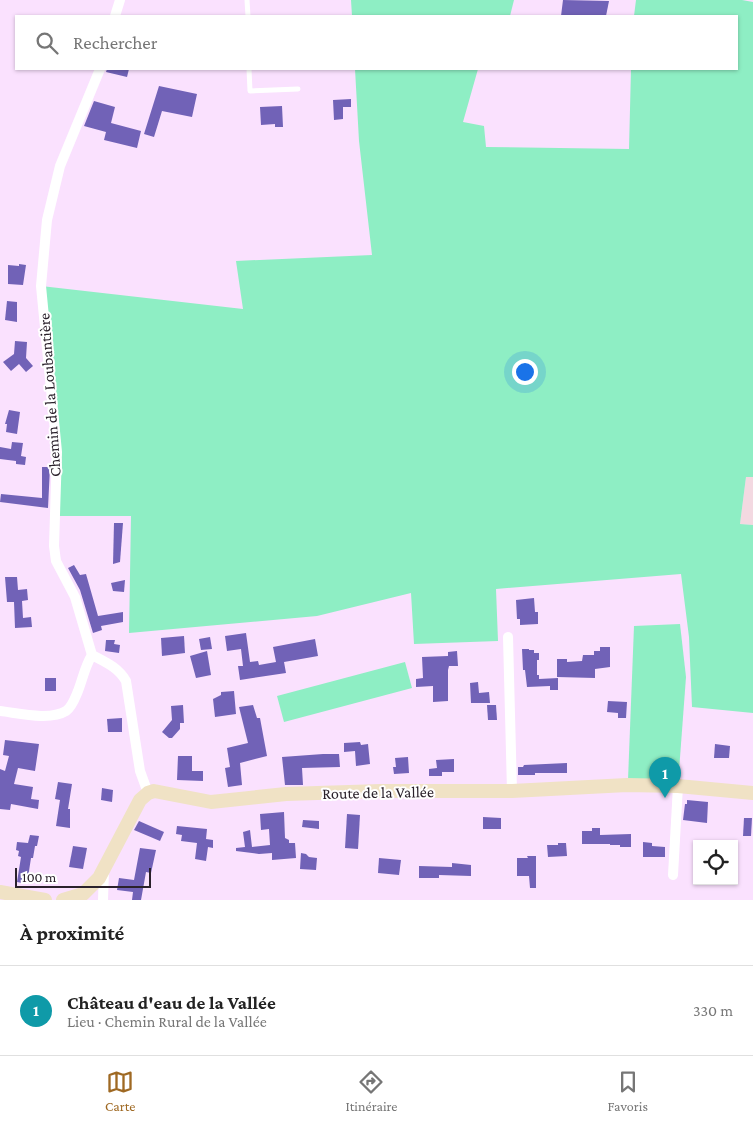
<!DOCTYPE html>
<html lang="fr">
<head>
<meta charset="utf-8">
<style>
	:root { --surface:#fff; --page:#f2f2f2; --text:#222; --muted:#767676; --line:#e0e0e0; --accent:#9f6923 }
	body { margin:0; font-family:"Crimson Pro",serif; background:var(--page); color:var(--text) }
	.controls { position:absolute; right:15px; bottom:15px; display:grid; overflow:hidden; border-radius:0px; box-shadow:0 1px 4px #0004 }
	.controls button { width:45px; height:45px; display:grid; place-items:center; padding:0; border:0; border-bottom:1px solid var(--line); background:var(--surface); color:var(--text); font:25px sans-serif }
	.scale { position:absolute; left:15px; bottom:12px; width:136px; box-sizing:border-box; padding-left:5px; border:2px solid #2a212b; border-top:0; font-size:14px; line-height:18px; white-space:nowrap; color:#2a212b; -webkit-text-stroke:4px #fff; paint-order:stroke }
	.you { position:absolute; left:524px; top:371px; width:18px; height:18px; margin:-12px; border:4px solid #fff; border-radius:50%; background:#1a73e8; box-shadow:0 0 0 8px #1a73e833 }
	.badge { display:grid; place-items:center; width:32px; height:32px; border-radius:50%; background:var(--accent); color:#fff; font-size:16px; font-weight:700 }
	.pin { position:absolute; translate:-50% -41px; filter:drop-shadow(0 1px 2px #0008) }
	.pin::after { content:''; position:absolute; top:26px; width:18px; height:15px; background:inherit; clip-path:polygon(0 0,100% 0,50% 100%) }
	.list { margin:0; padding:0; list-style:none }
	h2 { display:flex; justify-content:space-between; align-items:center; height:65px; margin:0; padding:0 20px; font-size:21px }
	h2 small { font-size:16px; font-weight:400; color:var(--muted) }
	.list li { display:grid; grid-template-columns:32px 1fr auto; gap:15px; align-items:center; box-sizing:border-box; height:90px; padding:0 20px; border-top:1px solid var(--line) }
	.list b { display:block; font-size:19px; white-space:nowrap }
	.list p { margin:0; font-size:16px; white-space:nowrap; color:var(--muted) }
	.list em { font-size:16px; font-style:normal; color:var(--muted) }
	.icon { flex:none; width:28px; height:28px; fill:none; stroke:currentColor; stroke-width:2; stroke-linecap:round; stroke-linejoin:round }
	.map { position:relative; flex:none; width:753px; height:900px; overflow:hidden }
	.search { position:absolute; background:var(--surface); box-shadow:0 1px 4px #0004; left:15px; right:15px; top:15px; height:55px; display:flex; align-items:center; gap:12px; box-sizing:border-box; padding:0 18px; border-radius:0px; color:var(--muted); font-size:19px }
	.sheet { height:155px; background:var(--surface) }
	nav { display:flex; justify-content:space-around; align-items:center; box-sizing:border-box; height:70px; border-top:1px solid var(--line); background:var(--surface); font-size:14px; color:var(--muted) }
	nav a { display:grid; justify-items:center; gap:2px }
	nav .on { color:var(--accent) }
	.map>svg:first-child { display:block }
	.commercial { fill:#f3d9e1 }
	.green { fill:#8eeec4 }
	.building { fill:#7162b7 }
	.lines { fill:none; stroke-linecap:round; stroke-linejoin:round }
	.lane { stroke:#fff; stroke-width:5 }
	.street { stroke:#fff; stroke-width:10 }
	.secondary { stroke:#f0e2c5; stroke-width:14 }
	.labels { text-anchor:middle; stroke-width:4; stroke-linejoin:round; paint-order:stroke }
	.street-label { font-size:16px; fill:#2a212b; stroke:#fff }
</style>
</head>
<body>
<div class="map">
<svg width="753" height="900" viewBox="0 0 753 900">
	<rect width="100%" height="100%" fill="#fae1fe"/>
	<path class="commercial" d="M746 477H753V525L740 524Z"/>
	<g class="green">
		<path d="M351 0H514L510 16H352Z"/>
		<path d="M636 0H742L753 2V477H746L740 524 753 525V713L692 707 689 637 681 574 496 589 498 641 414 644 411 593 317 616 129 633 131 516H54L57 452 41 286 243 309 236 261 372 255 359 141 355 69H478L463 122 484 126 486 147 629 149 631 69H737V16H634Z"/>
		<path d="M680 624 686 677 679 771 670 778 628 780 634 626Z"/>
		<path d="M405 662 412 688 284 722 277 696Z"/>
	</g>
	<g class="building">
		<path d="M563 0 609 1 606 16H561Z"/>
		<path d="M107 69H129L127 77 106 72Z"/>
		<path d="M159 86 197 94 192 117 162 111 154 137 144 134Z"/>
		<path d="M351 99V107H343V119L334 120 333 100Z"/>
		<path d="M94 101 115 107 111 123 141 131 137 148 104 140 106 132 84 126Z"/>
		<path d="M282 106 283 127H275V124L261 125 260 107Z"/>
		<path d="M19 264 26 265 23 285 8 284V265L19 266Z"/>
		<path d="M7 301 17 302V322L5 320Z"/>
		<path d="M15 341 27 342 26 358 33 366 26 372 19 364 11 371 3 362 14 354Z"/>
		<path d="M9 410 20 412 17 434 6 432 7 424H5Z"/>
		<path d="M12 442 23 443 21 456 26 457 25 465 16 464V461L0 459V447L11 449Z"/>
		<path d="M42 467H50L48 508 0 502 1 494 42 498Z"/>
		<path d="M114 523H123L120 562 113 564Z"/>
		<path d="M74 565 80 575 86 574 98 616 123 612V622L101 626 102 630 93 633 80 590 68 568Z"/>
		<path d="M5 577H17L18 590 27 589 28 600 22 601 23 618 31 617 32 627 15 628 14 602H7Z"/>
		<path d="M125 580 124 592 113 591 111 583Z"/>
		<path d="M534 598 535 612H538V624L520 625V619H517L516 600Z"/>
		<path d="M246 633 250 662 258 661 259 665 276 662 273 647 315 639 318 656 284 662 286 673 240 680 238 666H243L241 649 227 651 225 636Z"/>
		<path d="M184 636 185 653 162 656 161 638Z"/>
		<path d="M210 637 212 649 201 650 199 639Z"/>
		<path d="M106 640H115L114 644 120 645 119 653 105 651Z"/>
		<path d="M600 647H610V667L595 669V678L557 677V659H567V662L582 661 583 655H594V651H600Z"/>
		<path d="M522 649H529V650H534V653H539V660H537V675H539V679L558 678V690H550V686L527 687 525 670H523Z"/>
		<path d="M207 651 211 675 196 678 190 656Z"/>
		<path d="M457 651 458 666H449L448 670V701L433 702V686L416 687V679L423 678 422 657 448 656V652Z"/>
		<rect x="45" y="678" width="11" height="13"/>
		<path d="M478 682 479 693 489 692 490 703H471L470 683Z"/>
		<path d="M234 691 236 714 215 717 213 699 221 695V692Z"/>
		<path d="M608 701 627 702 626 718H618V713L607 712Z"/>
		<path d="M183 705 184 723H180V729L172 738H169L162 732 172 720 171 706Z"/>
		<path d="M253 705 257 718H260L267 756 240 763 242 785 228 787 225 768 230 767 227 748 248 743 239 707Z"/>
		<path d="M487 705H496L497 720H488Z"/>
		<path d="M122 718V732H108L107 719Z"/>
		<path d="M5 740 39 744 35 771 18 768 14 784 33 787 31 799 39 800 38 809 11 804 10 810 0 809V769L5 771 9 756 3 755Z"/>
		<path d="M360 742 361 745 368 744 370 764 356 766 355 751 344 752V743Z"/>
		<path d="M715 744 730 746 729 758H714Z"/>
		<path d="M323 754H339L340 767 302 768 303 785H285L282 757Z"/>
		<path d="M178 756H192V771H203V781L177 780Z"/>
		<path d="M408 757 409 773 394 774 393 767H396L395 758Z"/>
		<path d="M454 759V772H442V776H429V769L437 768 436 760Z"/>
		<path d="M567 763V773H535V775H518V767H523L524 765Z"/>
		<path d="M58 782 72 784 68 809H70V828L56 826 60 800 55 799Z"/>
		<path d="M102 788 113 790 112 802 101 800Z"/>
		<path d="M687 800 708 802 707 823 683 820 685 804H687Z"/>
		<path d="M284 812 285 838 289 840V843H295L296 858 272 860V853L259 854 236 851V848L245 847 243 832 250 830 252 847 270 845 269 829 261 830 260 814Z"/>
		<path d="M347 814 360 815 358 849 345 848Z"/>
		<path d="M483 817 501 818V829H483Z"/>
		<path d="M744 818H752L751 836H743Z"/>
		<path d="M303 820 319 821V829L302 827Z"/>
		<path d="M139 821 164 832 160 841 134 830Z"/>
		<path d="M177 826 207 829 206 839 213 840V848L208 847 206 861 195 859 197 843 181 841 182 835 176 834Z"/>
		<path d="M592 828H600V835L631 834V847H620V845H610V844H582V831H592Z"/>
		<path d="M30 835 39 836 37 846H35L33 858H31L27 884 17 882 21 857 18 856 19 851 16 850 17 842 28 843Z"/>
		<path d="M643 842 652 843V846L665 847V857H643Z"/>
		<path d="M558 843H566L567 856 548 857 547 845H558Z"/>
		<path d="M73 846 87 848 83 869 69 867Z"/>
		<path d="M140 848 156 850 151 873 146 872 141 900H132L133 892 117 890 119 878 134 880Z"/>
		<path d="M301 853 306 854 309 857 317 858 316 870 300 869Z"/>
		<path d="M527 856H536V888H530L529 876H517V858H528Z"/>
		<path d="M379 858 401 860 399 875 378 873Z"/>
		<path d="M452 863 471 865V876L439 875V878H419V866L452 867Z"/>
	</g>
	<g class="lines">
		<g class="lane">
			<path d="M247 0 248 16"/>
			<path d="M249 69 250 91 298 89"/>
		</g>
		<g class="street">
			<path d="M115 16 120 0"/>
			<path d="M100 69 60 166 47 220 41 286 57 452 54 546 56 561 75 597 92 655C105 662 118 667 126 681L140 771 148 793"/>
			<path d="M508 637 512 791"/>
			<path d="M0 711C18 713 50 721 66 711 72 707 75 698 78 691 83 678 85 666 92 655"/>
			<path d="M673 875 678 786"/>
			<path d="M103 900 104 871"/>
		</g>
		<g class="secondary">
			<path d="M0 892 45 900"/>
			<path d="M63 900 83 894 99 878 140 800 148 793 154 791 211 802 286 794 381 791H512L627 785 678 786 753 793"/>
		</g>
	</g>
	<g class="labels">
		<g class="street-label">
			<text transform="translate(49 395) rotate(-94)" y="6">Chemin de la Loubantière</text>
			<text transform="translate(378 792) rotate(-1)" y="6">Route de la Vallée</text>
		</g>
	</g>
</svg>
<div class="controls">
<button><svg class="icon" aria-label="locate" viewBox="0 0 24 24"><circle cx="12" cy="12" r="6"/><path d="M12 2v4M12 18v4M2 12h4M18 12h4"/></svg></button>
</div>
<div class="scale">100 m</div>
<div class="you"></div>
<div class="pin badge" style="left:665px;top:798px;background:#0f9aa8">1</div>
<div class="search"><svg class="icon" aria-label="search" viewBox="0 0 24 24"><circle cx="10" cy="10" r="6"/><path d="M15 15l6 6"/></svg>Rechercher</div>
</div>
<section class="sheet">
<h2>À proximité<small></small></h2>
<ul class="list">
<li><span class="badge" style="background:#0f9aa8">1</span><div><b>Château d'eau de la Vallée</b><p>Lieu · Chemin Rural de la Vallée</p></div><em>330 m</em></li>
</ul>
</section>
<nav>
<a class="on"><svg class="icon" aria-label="map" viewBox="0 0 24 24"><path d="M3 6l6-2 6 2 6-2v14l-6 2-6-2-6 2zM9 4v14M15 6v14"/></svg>Carte</a>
<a><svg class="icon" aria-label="directions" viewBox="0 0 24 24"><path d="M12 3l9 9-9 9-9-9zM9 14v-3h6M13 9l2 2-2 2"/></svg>Itinéraire</a>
<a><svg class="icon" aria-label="saved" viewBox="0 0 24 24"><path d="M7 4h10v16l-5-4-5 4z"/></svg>Favoris</a>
</nav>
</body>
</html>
